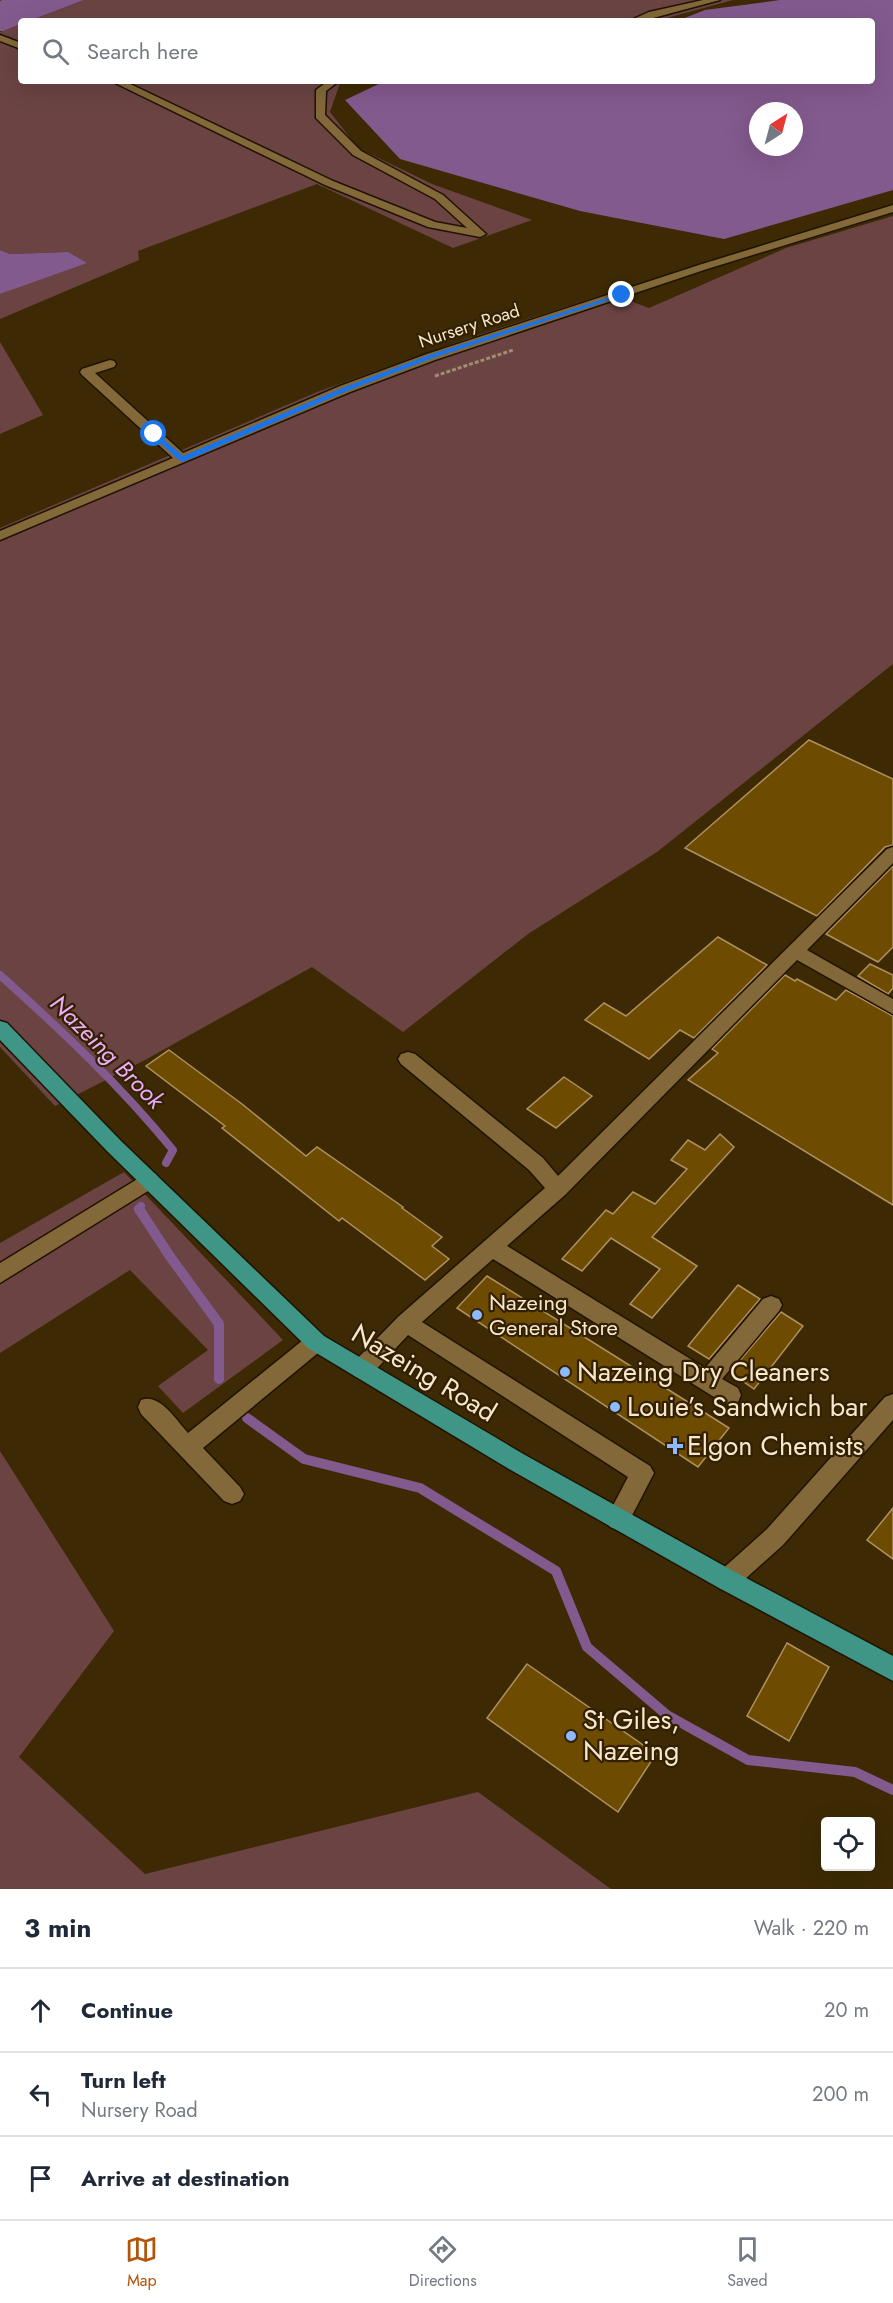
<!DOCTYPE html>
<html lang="en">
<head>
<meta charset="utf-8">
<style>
	:root { --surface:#fff; --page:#f2f2f3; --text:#1f2937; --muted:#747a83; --line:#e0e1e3; --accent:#b45309 }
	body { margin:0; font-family:Jost,sans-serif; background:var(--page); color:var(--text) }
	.controls { position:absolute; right:18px; bottom:18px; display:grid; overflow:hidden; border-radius:6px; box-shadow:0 6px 24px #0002 }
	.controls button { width:54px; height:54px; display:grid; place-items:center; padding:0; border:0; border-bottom:2px solid var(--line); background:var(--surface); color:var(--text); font:30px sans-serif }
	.compass { position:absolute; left:749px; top:102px; width:54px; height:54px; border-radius:50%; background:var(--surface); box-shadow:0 6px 24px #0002; rotate:36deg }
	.stop { position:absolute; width:18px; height:18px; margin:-14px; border:4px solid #1a73e8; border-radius:50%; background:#fff }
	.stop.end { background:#1a73e8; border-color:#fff; box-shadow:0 2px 6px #0008 }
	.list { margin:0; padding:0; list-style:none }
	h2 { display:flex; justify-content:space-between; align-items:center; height:78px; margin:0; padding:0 24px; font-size:26px }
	h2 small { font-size:20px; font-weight:400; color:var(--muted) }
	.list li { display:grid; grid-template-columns:39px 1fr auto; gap:18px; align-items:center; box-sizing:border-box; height:84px; padding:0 24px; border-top:2px solid var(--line) }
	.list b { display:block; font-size:22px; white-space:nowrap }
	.list p { margin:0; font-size:20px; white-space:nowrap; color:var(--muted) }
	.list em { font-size:20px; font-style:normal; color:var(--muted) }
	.icon { flex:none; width:33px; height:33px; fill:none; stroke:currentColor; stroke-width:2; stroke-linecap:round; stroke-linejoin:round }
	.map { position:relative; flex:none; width:893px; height:1889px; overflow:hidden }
	.search { position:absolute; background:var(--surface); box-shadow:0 6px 24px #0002; left:18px; right:18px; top:18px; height:66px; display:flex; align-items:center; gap:15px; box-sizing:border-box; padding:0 21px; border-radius:6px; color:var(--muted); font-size:22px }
	.sheet { height:330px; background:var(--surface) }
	nav { display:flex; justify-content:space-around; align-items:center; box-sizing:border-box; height:84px; border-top:2px solid var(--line); background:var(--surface); font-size:16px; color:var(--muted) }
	nav a { display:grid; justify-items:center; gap:3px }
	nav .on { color:var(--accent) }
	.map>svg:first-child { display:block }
	.green { fill:#6b4343 }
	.water { fill:#835a8e; fill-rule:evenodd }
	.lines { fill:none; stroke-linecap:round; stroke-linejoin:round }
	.stream-far1 { stroke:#835a8e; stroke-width:8 }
	.stream { stroke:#835a8e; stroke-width:10 }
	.building { fill:#6d4b00; stroke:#ae9162; stroke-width:1.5 }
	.minor-casing { stroke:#201300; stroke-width:3 }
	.major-casing { stroke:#201300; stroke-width:3 }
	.path { stroke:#9f8e6f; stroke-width:3; stroke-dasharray:4 2; stroke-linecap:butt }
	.minor { fill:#836839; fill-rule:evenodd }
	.major { fill:#3f9586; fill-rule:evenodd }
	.route { fill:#1a73e8 }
	.poi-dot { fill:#8eb9fd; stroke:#322000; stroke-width:2 }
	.labels { text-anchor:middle; stroke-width:4.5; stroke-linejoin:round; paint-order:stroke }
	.far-street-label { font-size:18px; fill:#f7e7cf; stroke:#322000 }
	.poi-label { font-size:22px; fill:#f7e7cf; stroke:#322000; text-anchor:start }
	.water-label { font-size:24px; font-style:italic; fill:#ecaefa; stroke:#322000 }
	.near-poi-label { font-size:27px; fill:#f7e7cf; stroke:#322000; text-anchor:start }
	.near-street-label { font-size:27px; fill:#f7e7cf; stroke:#322000 }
</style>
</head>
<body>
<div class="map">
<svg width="893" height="1889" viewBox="0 0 893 1889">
	<rect width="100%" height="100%" fill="#3d2a04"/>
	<g class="green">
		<path d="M84 0H733L656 21H29Z"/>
		<path d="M21 24V81H344L340 83 330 112 358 148 432 184 532 220 453 248 317 184 138 251 139 260 0 319V294L18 287 68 252 10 254 0 250V32Z"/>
		<path d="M893 216V664L657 852 528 934 403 1032 312 967 145 1060 55 1106 0 1047V528L317 392 466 339 609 293 649 308 786 248Z"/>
		<path d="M0 342 43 415 0 434Z"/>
		<path d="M124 1172 283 1340 183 1413 158 1386 208 1350 130 1270 0 1353V1243Z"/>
		<path d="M0 1451 114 1631 19 1757 145 1874 478 1792 611 1889H0Z"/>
	</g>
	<g class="water">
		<path d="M2 0H84L29 21H21V24L3 31H0V1Z"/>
		<path d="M780 0H893V190L724 239 580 211 400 159 345 100 385 81H872V21H677L705 10ZM758 111H794V147H758Z"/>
		<path d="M0 250 10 254 68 252 87 263 0 294Z"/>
	</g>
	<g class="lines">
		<g class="stream-far1">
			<path d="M0 975C63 1032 119 1084 173 1150L166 1163"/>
			<path d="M139 1211 141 1206"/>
		</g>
		<g class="stream">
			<path d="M139 1209 169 1255 219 1324V1379"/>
			<path d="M247 1418 304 1459 420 1488 556 1571 587 1647 667 1715 748 1760 855 1772 893 1790"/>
		</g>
	</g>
	<g class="building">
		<path d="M809 740 893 779V845L885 847 817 916 685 848Z"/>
		<path d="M893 866V947L878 962 826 934Z"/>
		<path d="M718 937 767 965 694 1038 680 1030 649 1059 585 1020 604 1003 626 1016Z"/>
		<path d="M870 964 893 975V988L888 994 858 976Z"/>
		<path d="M785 975 795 981 797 979 836 1000 846 990 893 1016V1205L688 1080 718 1053 712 1049Z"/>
		<path d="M169 1050 242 1104 306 1156 317 1147 403 1207 402 1208 442 1237 432 1246 449 1259 425 1280 342 1218 339 1221 222 1128 225 1126 146 1066Z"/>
		<path d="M564 1077 592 1096 556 1128 527 1109Z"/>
		<path d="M720 1134 734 1147 652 1237 697 1266 652 1318 630 1304 660 1269 611 1238 582 1271 562 1259 606 1210 613 1214 633 1192 655 1204 687 1169 671 1160 688 1140 705 1150Z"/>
		<path d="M487 1276 653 1380 729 1428 698 1467 457 1308Z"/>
		<path d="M738 1285 760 1299 709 1359 688 1346Z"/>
		<path d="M781 1312 803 1326 754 1389 730 1372Z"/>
		<path d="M893 1508V1559L867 1540Z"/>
		<path d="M787 1643 829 1667 789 1741 747 1716Z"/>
		<path d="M527 1664 656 1754 618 1812 487 1718Z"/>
	</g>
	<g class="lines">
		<defs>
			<g id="minor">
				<path d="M703 0H720L642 21H629L649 12Z"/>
				<path d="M0 35 21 43V49L0 41Z"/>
				<path d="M111 81H124L333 181 435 222 467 228 435 199 353 155 316 118V90L328 81H339L326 91 325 115 361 151 443 195 486 234 480 237 428 227 325 185Z"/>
				<path d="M893 205V212L707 269 435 360 350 392 0 540V531L173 458 82 375 80 372 82 369 110 360 114 361 116 364 114 367 95 373 183 453 340 386 427 354 699 265Z"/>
				<path d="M893 847V863L807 950 893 999V1014L797 960 565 1195 507 1246 705 1368 763 1299 771 1296 779 1299 782 1305 779 1311 722 1379 738 1388 741 1395 738 1402 730 1405 722 1402 493 1259 422 1322 650 1466 654 1473 626 1527 618 1530 610 1527 606 1519 628 1477 408 1335 370 1376 362 1378 354 1376 351 1369 354 1362 398 1317 545 1188 529 1170 401 1064 398 1059 401 1054 408 1052 415 1054 543 1158 558 1176 887 849Z"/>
				<path d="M149 1172 156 1174 159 1180 156 1186 0 1283V1263Z"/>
				<path d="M316 1333 324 1336 327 1342 324 1348 203 1448 240 1487 244 1494 240 1501 232 1504 224 1501 141 1414 138 1407 141 1400C160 1393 176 1420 188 1433L308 1336Z"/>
				<path d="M893 1394V1420L783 1545 735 1588 727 1591 719 1588 715 1580 719 1572 767 1529 885 1397Z"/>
			</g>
			<path id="major" d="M0 1021 7 1023 121 1141 324 1336 525 1455 735 1572 893 1656V1681L719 1588 509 1469 308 1348 107 1151 0 1040Z"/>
		</defs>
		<use href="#minor" class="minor-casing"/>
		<use href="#major" class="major-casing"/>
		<path class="path" d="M435 376 513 350"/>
		<use href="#minor" class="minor"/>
		<use href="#major" class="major"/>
	</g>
	<path class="route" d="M619 294 625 295 433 358 347 391 185 461H180L150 434 156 433 183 456 342 388 429 355Z"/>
	<g class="poi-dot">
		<circle cx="477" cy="1315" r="6"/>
		<circle cx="565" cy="1372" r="6"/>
		<circle cx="615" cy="1407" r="6"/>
		<path d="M672 1437h6v6h6v6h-6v6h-6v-6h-6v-6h6z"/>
		<circle cx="571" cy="1736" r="6"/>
	</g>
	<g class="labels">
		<g class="far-street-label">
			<text transform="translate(469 326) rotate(-18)" y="6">Nursery Road</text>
		</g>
		<g class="poi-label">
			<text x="489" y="1310">Nazeing<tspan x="489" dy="25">General Store</tspan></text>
		</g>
		<g class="water-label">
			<text transform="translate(107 1052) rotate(45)" y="8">Nazeing Brook</text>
		</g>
		<g class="near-poi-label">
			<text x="577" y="1381">Nazeing Dry Cleaners</text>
			<text x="627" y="1416">Louie’s Sandwich bar</text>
			<text x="687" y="1455">Elgon Chemists</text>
			<text x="583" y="1729">St Giles,<tspan x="583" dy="31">Nazeing</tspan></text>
		</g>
		<g class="near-street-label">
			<text transform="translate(424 1373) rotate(31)" y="9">Nazeing Road</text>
		</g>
	</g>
</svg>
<div class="controls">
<button><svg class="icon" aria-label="locate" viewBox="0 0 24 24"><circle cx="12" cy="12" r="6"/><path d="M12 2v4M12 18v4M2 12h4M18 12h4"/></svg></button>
</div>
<svg class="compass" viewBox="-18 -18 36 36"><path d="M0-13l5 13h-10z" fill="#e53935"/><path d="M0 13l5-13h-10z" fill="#747a83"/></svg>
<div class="stop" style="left:154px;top:434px"></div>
<div class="stop end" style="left:622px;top:295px"></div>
<div class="search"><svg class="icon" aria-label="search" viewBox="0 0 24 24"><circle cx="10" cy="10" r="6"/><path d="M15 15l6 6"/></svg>Search here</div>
</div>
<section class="sheet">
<h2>3 min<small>Walk · 220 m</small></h2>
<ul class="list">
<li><svg class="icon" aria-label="ahead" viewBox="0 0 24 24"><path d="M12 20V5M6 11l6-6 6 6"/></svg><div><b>Continue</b></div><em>20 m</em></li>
<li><svg class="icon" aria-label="left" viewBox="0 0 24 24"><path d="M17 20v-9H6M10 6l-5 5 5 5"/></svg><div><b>Turn left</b><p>Nursery Road</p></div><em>200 m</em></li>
<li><svg class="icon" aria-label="arrive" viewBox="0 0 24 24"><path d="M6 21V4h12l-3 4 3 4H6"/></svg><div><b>Arrive at destination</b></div></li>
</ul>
</section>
<nav>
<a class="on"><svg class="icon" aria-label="map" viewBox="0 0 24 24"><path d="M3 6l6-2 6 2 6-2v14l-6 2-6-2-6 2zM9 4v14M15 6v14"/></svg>Map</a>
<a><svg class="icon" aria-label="directions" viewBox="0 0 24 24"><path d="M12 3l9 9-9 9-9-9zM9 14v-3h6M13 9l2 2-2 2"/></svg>Directions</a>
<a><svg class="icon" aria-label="saved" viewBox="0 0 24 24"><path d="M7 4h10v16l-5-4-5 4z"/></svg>Saved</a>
</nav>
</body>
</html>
